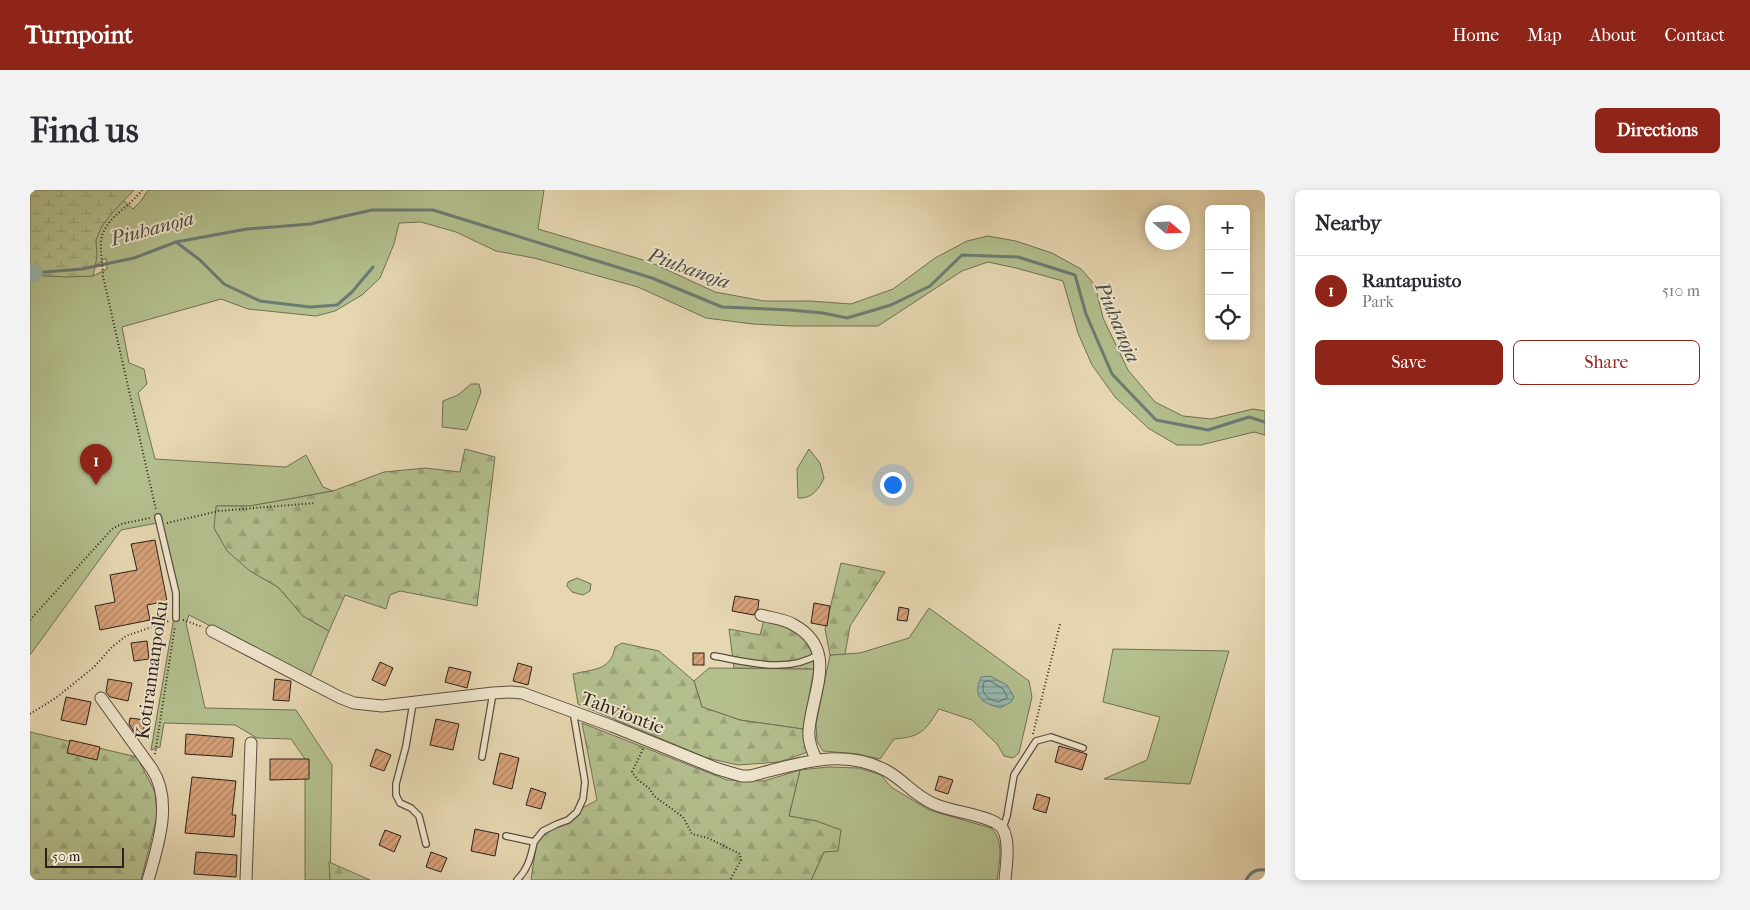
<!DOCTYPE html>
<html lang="en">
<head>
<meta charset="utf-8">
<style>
	:root { --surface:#fff; --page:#f2f2f3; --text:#2b2b33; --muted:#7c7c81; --line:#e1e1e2; --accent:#8f2418 }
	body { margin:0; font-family:"IM FELL French Canon",serif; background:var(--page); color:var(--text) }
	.controls { position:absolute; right:15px; top:15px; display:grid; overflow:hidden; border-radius:8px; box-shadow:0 2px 8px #0003 }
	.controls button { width:45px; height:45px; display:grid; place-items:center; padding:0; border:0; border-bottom:1px solid var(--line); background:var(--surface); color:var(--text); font:25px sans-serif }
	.compass { position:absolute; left:1115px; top:15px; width:45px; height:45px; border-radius:50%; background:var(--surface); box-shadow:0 2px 8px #0003; rotate:109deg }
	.scale { position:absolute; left:15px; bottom:12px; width:79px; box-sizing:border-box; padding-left:5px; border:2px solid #2c211b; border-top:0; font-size:14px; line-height:18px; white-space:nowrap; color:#2c211b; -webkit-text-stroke:4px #efe5cc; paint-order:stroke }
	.you { position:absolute; left:862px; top:294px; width:18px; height:18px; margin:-12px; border:4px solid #fff; border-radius:50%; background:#1a73e8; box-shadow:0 0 0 8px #1a73e833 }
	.badge { display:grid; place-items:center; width:32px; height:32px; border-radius:50%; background:var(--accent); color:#fff; font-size:16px; font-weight:700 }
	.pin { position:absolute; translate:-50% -41px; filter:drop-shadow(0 1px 2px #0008) }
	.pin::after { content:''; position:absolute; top:26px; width:18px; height:15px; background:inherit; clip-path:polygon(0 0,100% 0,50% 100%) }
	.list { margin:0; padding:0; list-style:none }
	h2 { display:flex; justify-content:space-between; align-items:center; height:65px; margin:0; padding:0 20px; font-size:21px }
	h2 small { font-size:16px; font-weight:400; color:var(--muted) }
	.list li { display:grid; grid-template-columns:32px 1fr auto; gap:15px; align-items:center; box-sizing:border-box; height:70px; padding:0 20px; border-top:1px solid var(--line) }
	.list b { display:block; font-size:19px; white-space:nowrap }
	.list p { margin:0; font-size:16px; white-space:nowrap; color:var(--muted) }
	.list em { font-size:16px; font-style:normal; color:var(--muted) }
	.actions { display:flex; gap:10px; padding:15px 20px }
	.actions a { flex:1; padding:11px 0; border:1px solid var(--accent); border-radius:8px; text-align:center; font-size:18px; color:var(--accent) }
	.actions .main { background:var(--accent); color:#fff }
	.icon { flex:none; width:28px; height:28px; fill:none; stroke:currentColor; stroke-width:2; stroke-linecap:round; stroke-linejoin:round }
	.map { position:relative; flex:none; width:1235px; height:690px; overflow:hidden; border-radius:8px }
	header { display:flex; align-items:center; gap:30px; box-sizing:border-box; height:70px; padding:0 25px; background:var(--accent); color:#fff }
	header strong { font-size:24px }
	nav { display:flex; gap:28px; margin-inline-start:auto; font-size:18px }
	.intro { display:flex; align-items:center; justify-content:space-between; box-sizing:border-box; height:120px; padding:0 30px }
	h1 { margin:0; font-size:35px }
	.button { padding:12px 22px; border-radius:8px; background:var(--accent); color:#fff; font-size:18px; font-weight:700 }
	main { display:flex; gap:30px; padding:0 30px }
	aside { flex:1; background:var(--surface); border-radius:8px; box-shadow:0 2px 8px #0003 }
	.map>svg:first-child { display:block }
	.green { fill:#b3bf8d; stroke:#707054; fill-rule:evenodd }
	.forest { fill:url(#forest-firs); stroke:#707054 }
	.wetland { fill:url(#wetland-marsh); stroke:#707054 }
	.water { fill:url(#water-rules); stroke:#6c7c74 }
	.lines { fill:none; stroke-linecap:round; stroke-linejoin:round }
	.shore { stroke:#626c66; stroke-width:1 }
	.stream { stroke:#6c7c74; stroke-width:3 }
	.river { stroke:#97b8b0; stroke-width:19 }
	.building { fill:url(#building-hatch); stroke:#2c211b }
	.service-casing { stroke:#5a4e40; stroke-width:8 }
	.minor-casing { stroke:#5a4e40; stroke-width:13 }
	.path { stroke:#2c211b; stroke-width:2; stroke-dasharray:1 2.5; stroke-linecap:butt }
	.service { stroke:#efe5cc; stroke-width:5.5 }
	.minor { stroke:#efe5cc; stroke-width:11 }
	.labels { text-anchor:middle; stroke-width:4; stroke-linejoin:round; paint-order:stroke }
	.street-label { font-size:19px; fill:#2c211b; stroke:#efe5cc }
	.water-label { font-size:20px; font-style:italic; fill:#4c4e48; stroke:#efe5cc }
</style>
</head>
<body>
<header>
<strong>Turnpoint</strong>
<nav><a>Home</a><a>Map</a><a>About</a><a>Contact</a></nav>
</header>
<div class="intro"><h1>Find us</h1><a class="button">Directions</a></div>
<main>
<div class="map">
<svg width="1235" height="690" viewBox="0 0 1235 690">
	<defs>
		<pattern id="forest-firs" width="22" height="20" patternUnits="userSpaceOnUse" patternTransform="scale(1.25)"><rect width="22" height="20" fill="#b3bf8d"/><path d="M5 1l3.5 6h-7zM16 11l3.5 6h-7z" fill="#9aa479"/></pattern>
		<pattern id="wetland-marsh" width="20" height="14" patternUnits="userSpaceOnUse" patternTransform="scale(1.25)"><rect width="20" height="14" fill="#b3bf8d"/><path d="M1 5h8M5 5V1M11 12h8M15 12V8" fill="none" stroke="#9aa479"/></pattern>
		<pattern id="water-rules" width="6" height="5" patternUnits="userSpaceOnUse" patternTransform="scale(1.25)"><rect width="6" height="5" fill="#97b8b0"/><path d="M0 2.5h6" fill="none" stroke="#7b958e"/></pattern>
		<pattern id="building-hatch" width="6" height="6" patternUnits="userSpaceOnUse" patternTransform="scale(1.25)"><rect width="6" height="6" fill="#d7a179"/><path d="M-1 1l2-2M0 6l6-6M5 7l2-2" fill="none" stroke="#af8362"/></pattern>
	</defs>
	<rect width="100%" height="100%" fill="#e6d7b1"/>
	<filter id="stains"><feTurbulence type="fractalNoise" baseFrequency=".004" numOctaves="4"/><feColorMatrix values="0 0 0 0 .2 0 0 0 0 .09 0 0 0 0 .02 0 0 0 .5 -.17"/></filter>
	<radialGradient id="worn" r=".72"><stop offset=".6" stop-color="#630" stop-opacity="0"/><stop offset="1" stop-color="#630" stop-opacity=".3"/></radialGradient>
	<g class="green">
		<path d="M0 0H82L103 19 111 11 118 0H514L508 39 620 72 685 102 734 111H780L821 114 863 99 905 68 937 51 958 46 986 51 1022 63 1051 79 1065 95 1073 128 1098 180 1125 212 1153 226 1181 229 1223 219 1235 221V245L1224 242 1171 255H1147L1118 238 1085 207 1062 175 1048 143 1033 91 986 78 958 72 932 81 848 136H762L723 134 676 128 608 97 504 68 466 61 426 42 391 32 369 33 364 54 350 88 332 105 305 121 286 126 218 119 191 109 92 137 99 173 114 179 117 194 108 203 125 269 256 277 276 265 293 297 303 301 220 316H186L220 381 248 397 273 426 299 441 280 487 159 425 156 433 175 518 266 520 302 575 300 690H275V569L261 549 227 548 205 535 134 533 130 557 121 560 143 433 144 409 127 333 91 340 0 465ZM76 68 77 79 63 86H50Z"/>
		<path d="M441 194H449L451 202 437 240 412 237 413 211 428 205Z"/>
		<path d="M779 259 790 273 794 288C789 299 782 309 768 308L767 279Z"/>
		<path d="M547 388 561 394 560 401 553 405 542 402 537 396 538 392Z"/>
		<path d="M899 418 999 491 1002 507 989 563 983 568 974 566 967 554 942 530 909 519C895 541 891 547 864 549L850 569 828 564 793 561 787 551 786 534 800 465 830 463 879 448Z"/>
		<path d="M1083 459 1199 461 1160 594 1074 589 1117 570 1130 527 1073 512Z"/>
		<path d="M679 478 784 479 773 539 710 530 672 517 664 491Z"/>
		<path d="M798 577 829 578 851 585 861 597 899 620 961 638C975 652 969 672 967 690H781L794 662 811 640 786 631 759 626 770 580Z"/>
	</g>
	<g class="forest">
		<path d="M435 259 465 267 447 416 370 401 360 405 356 419 315 405 299 441 273 426 248 397 220 381 197 361 184 338 186 316H220L303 301 354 282 395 278 430 282Z"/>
		<path d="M811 373 855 382 820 436 815 464 800 465 795 439Z"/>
		<path d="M734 430C768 441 781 440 784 479L704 478 699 439 730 445Z"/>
		<path d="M592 453 629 461 664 491 672 517 710 530 773 539 778 562 749 572 708 575 677 568 548 514 543 484C563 479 581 481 585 457Z"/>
		<path d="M552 533 697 590 734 591 770 580 759 626 786 631 811 640 808 661 794 662 781 690H501L508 643 567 610Z"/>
		<path d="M0 542 107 567 125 602 127 626 111 690H0Z"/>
		<path d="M299 672 340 690H300Z"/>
	</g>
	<path class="wetland" d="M0 0H104L82 23 72 36 66 50 67 67 63 86 37 87 0 85Z"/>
	<path class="water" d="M960 486 977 495 984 507 981 512 970 518C950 512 943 507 951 487Z"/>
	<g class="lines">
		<path class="shore" d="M960 491 973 499 977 506V508L968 512C958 509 950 504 954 492Z"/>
		<g class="stream">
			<path d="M146 52 170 70 194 94 230 111 280 117 307 115 322 102 343 77"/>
			<path d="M3 83 52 79 104 68 146 52 217 39 280 34 342 20H403L622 88 692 117 760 120 793 123 817 128 861 115 900 96 932 65 988 67 1045 85 1056 124 1082 184 1126 230 1178 240 1219 227 1235 232"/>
			<path d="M1216 690C1221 682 1225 679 1235 680"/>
		</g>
		<path class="river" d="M0 82 3 83"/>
	</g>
	<g class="building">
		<path d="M125 350 137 411 117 415 120 430 70 440 65 416 85 412 80 385 107 380 101 354Z"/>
		<path d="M705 406 729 410 728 418 724 425 702 421Z"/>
		<path d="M784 413 800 416 797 436 781 433Z"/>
		<path d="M869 417 879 419 877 431 867 430Z"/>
		<path d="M117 451 119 469 104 471 101 453Z"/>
		<rect x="663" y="463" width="11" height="12"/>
		<path d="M350 472 363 478 355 496 342 490Z"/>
		<path d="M488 473 502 477 498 495 483 491Z"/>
		<path d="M419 477 441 482 437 498 415 492Z"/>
		<path d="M78 489 102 493 98 511 80 507 76 502Z"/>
		<path d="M245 489 261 491 259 511 243 510Z"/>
		<path d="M36 507 61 512 56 535 31 530Z"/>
		<path d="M100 528 115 530 113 545H106L99 534Z"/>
		<path d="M406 529 429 534 423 560 400 555Z"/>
		<path d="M156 544 204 548 202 567 155 564Z"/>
		<path d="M40 550 70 557 67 570 37 563Z"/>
		<path d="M1029 556 1057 564 1052 580 1025 572Z"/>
		<path d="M346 559 361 565 354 581 340 576Z"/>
		<path d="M470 563 489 568 482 599 463 594Z"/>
		<path d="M240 569H279V589L240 590Z"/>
		<path d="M909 586 923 590 918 604 905 600Z"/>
		<path d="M162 587 206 591 202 625H206L204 647 155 643Z"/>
		<path d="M501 598 516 603 511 619 496 615Z"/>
		<path d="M1007 604 1020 608 1016 623 1003 619Z"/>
		<path d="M445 639 469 644 465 666 441 661Z"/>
		<path d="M355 640 371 646 364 662 349 655Z"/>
		<path d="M166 662 207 665 206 687 164 684Z"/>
		<path d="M401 662 417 668 411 682 396 677Z"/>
	</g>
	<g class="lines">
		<defs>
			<g id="service">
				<path d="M128 327 146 403V428"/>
				<path d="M684 466C718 472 758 484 789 464"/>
				<path d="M383 513 376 556 366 594V605L370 613 381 618 389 626 396 654"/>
				<path d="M452 567 463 503"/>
				<path d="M973 638 977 626 984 585 1006 551 1021 547 1053 558"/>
				<path d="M476 646 504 652 513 641 527 634 538 630 547 622 553 609 555 592 543 521"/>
				<path d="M487 690C498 679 501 667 504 652"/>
			</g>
			<g id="minor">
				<path d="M731 425C741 428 755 429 764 435 809 460 782 502 779 540 778 551 782 560 786 569"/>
				<path d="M182 441 311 508 324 513 352 516 463 503 481 502 492 503 582 536 688 579 712 586H720C765 575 812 556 857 581 875 591 883 605 904 614 922 622 952 624 966 633 972 636 975 642 976 648 979 661 976 677 975 690"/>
				<path d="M71 508 122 579C143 611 128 656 118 690"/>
				<path d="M216 690 221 553"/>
			</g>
		</defs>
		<use href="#service" class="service-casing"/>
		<use href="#minor" class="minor-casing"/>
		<g class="path">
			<path d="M112 0C100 17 73 29 71 51 70 62 73 75 73 86L126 320"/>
			<path d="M137 333 189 321 285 313"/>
			<path d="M0 430 82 339 91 334 120 328"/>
			<path d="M153 430 173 437"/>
			<path d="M0 524 27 507 64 477 82 457 96 446 139 431"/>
			<path d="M1003 544 1030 434"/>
			<path d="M613 559 602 582 608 590 619 598 624 606 653 627 662 644 678 648 710 664 711 670 700 690"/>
			<path d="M125 564 145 436"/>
		</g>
		<use href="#service" class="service"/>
		<use href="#minor" class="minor"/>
	</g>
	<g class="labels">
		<g class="street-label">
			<text transform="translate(121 480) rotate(-82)" y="7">Kotirannanpolku</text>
			<text transform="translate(593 522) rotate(21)" y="7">Tahviontie</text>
		</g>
		<g class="water-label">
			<text transform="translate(122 38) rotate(-15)" y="7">Piuhanoja</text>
			<text transform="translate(659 78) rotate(20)" y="7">Piuhanoja</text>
			<text transform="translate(1088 132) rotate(67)" y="7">Piuhanoja</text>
		</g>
	</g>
	<rect width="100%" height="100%" filter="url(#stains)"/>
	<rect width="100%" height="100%" fill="url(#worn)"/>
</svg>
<div class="controls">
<button>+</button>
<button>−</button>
<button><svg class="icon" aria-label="locate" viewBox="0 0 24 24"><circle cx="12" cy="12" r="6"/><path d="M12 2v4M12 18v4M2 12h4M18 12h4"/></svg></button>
</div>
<svg class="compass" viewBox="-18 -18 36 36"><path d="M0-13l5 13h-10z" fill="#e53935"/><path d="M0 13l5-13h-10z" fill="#7c7c81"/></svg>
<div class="scale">50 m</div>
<div class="you"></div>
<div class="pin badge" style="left:66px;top:295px">1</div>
</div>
<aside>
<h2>Nearby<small></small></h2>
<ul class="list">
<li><span class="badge">1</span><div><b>Rantapuisto</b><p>Park</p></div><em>510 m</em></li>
</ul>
<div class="actions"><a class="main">Save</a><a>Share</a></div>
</aside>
</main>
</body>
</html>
